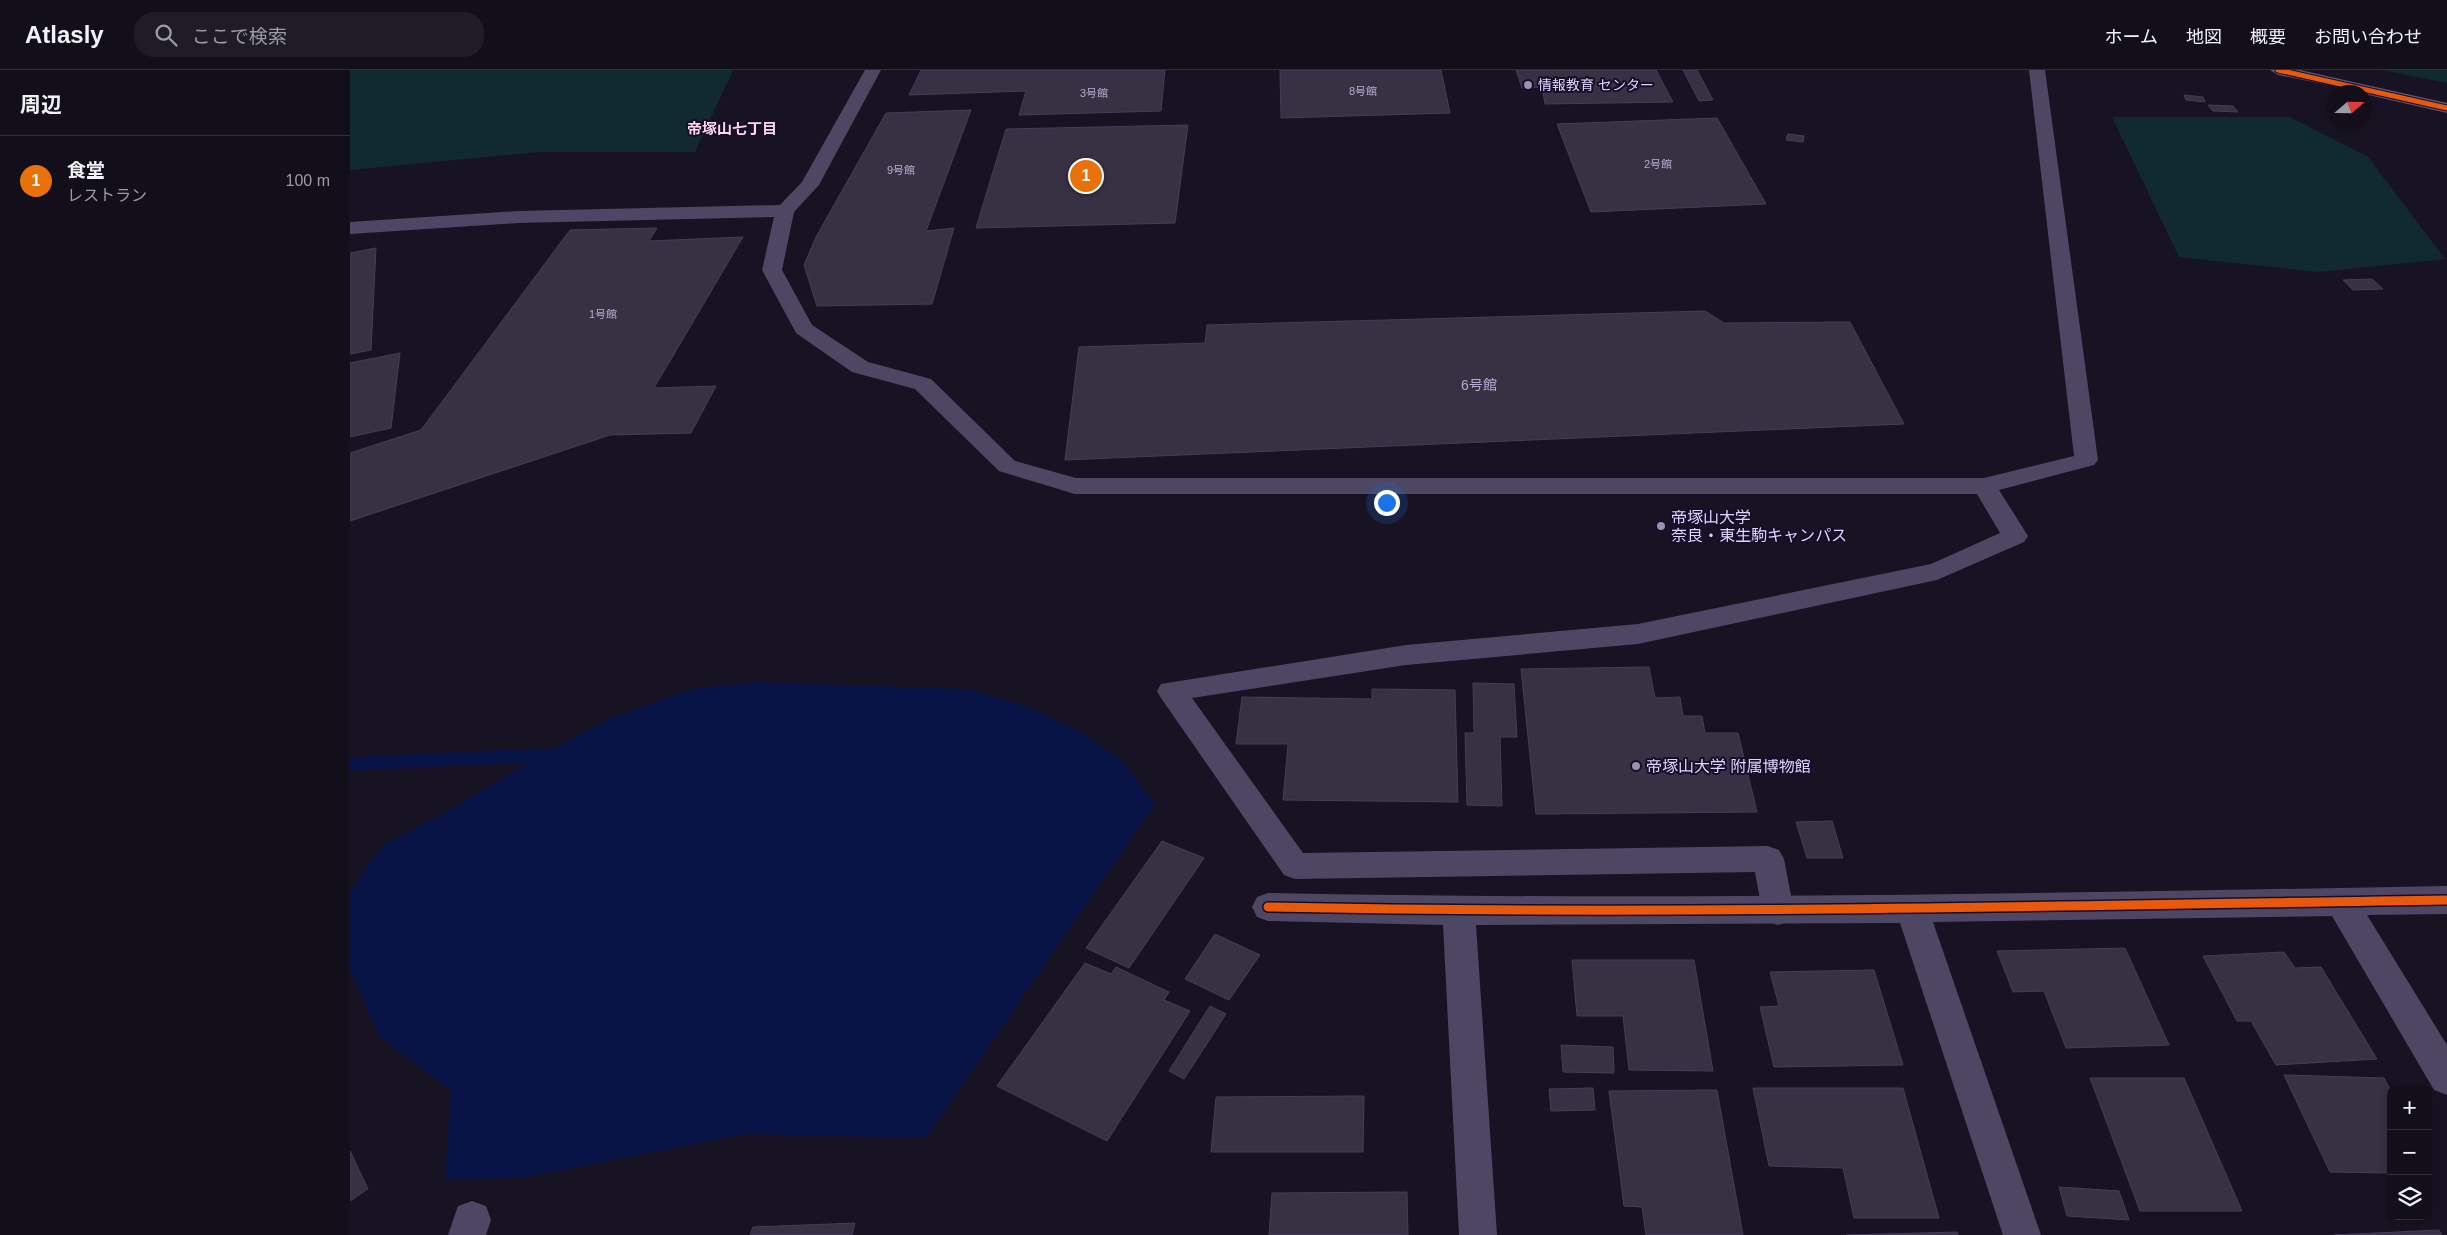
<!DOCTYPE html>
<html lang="ja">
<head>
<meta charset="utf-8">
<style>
	:root { --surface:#120e1a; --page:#1f1c27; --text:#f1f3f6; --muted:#9c9ca2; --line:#312e39; --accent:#9990b2 }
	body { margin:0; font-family:Helvetica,"Noto Sans JP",sans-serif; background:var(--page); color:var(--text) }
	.controls { position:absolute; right:15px; bottom:15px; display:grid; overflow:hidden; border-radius:10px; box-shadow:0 2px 8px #0003 }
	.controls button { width:45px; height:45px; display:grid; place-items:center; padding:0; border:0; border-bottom:1px solid var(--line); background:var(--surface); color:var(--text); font:25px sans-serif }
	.compass { position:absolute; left:1977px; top:15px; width:45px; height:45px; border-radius:50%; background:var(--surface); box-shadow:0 2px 8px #0003; rotate:70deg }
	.you { position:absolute; left:1036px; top:432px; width:18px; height:18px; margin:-12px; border:4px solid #fff; border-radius:50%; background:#1a73e8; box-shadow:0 0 0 8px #1a73e833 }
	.badge { display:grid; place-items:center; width:32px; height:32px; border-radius:50%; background:var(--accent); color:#fff; font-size:16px; font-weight:700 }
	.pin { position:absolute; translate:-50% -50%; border:2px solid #fff; box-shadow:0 1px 5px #0006 }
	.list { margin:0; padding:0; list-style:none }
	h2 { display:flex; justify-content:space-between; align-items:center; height:65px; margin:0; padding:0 20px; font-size:21px }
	h2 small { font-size:16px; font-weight:400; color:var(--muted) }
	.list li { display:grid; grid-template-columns:32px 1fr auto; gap:15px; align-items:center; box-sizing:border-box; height:90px; padding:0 20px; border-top:1px solid var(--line) }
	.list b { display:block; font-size:19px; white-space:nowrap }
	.list p { margin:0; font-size:16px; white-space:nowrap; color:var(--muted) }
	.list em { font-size:16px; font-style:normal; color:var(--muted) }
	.icon { flex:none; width:28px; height:28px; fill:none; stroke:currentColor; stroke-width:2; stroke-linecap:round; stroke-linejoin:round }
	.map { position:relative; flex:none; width:2097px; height:1165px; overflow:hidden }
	header { display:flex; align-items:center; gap:30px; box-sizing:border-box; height:70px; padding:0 25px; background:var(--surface); border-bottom:1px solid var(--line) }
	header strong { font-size:24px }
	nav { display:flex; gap:28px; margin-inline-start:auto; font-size:18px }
	.search { width:350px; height:45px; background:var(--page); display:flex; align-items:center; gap:12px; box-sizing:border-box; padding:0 18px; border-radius:20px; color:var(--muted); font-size:19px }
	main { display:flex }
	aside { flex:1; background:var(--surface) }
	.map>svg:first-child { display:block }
	.green { fill:#112a30 }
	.water { fill:#071445 }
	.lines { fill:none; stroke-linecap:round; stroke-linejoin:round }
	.stream { fill:#071445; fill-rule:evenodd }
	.building { fill:#373144; stroke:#453d56 }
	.lane { fill:#4d4763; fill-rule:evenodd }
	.street { fill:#4d4763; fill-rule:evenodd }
	.secondary { fill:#5b5475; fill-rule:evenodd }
	.cycleway-far1-casing { stroke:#160d28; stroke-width:7 }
	.cycleway-casing { stroke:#160d28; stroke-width:12 }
	.cycleway-far1 { stroke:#e8590c; stroke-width:5 }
	.cycleway { stroke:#e8590c; stroke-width:9 }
	.poi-dot { fill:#9990b2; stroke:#160d28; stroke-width:2 }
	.labels { text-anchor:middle; stroke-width:4; stroke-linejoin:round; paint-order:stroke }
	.far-number-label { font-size:11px; fill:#b5abd0 }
	.far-poi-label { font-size:14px; fill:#dfd4ff; stroke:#160d28; text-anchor:start }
	.number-label { font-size:14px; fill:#b5abd0 }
	.far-neighbourhood-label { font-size:15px; font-weight:bold; fill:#ffd6ea; stroke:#160d28 }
	.poi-label { font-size:16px; fill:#dfd4ff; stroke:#160d28; text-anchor:start }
</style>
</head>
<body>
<header>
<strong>Atlasly</strong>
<div class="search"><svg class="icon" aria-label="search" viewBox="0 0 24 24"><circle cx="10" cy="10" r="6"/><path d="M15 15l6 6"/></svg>ここで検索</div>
<nav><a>ホーム</a><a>地図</a><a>概要</a><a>お問い合わせ</a></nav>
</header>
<main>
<aside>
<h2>周辺<small></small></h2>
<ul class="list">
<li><span class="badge" style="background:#e8710a">1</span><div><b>食堂</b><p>レストラン</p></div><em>100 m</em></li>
</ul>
</aside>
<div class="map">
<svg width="2097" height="1165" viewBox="0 0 2097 1165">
	<rect width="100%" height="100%" fill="#181322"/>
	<g class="green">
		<path d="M0 0H383L345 82H189L0 100Z"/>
		<path d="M2032 0H2097V13Z"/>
		<path d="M1762 47H1940L2018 87 2095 189 1969 202 1829 187Z"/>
	</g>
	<path class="water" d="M403 612 619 619 681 638 727 660 772 690 805 734 576 1068 396 1064 172 1108 95 1109 101 1021 29 966 0 900V821L33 775 103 738 191 685 263 647 341 619Z"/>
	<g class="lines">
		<path class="stream" d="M191 678 198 680 200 685 198 690 191 692 0 701V687Z"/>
	</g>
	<g class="building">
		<path d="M571 0H815L811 41 669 45 676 21 559 25Z"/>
		<path d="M930 0H1091L1100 43 931 48Z"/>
		<path d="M1166 0H1306L1323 32 1195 34 1192 17 1172 18Z"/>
		<path d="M1333 0H1347L1363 30 1349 31Z"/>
		<path d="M1834 25 1853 27 1855 32 1836 30Z"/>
		<path d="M1858 35 1883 36 1888 42 1863 41Z"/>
		<path d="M621 40 576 161 604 158 582 234 467 236 454 195 466 167 536 43Z"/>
		<path d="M1367 48 1416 134 1241 142 1207 54Z"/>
		<path d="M838 55 825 153 626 158 656 59Z"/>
		<path d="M1438 64 1454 66 1453 72 1436 70Z"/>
		<path d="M307 158 299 171 393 167 304 318 366 316 341 363 260 365 0 451V383L71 360 220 160Z"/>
		<path d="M26 178 21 280 0 284V183Z"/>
		<path d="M2022 209 2033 219 2003 220 1993 210Z"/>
		<path d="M1355 241 1374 253 1500 252 1554 354 715 390 729 277 855 273 857 255Z"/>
		<path d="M50 283 41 358 0 367V293Z"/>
		<path d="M1299 597 1305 628 1330 627 1333 646H1352L1355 663H1388L1407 742 1186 744 1171 599Z"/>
		<path d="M1123 613 1164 614 1167 667H1150L1152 736 1117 735 1115 663H1124Z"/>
		<path d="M1022 619 1105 620 1108 732 933 730 938 674H886L892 627 1022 629Z"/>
		<path d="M1482 751 1493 788H1457L1446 752Z"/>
		<path d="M812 771 854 788 779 898 736 878Z"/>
		<path d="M865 864 910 885 879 930 835 909Z"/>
		<path d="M1775 878 1819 975 1716 978 1694 921 1663 922 1647 881Z"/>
		<path d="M1934 882 1945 898 1971 897 2027 989 1926 995 1901 951H1887L1853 886Z"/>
		<path d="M1222 890H1344L1363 1001 1279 1000 1273 946H1227Z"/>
		<path d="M735 893 761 904 766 897 819 922 814 930 840 941 757 1071 647 1016Z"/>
		<path d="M1524 900 1553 995 1424 997 1410 937 1429 936 1420 902Z"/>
		<path d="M860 936 876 944 834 1009 819 1001Z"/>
		<path d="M1211 975 1263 977 1264 1003 1213 1002Z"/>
		<path d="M1934 1005 2034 1008 2041 1021V1103L1980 1102Z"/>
		<path d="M1740 1008H1834L1892 1141H1790Z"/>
		<path d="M1243 1018 1245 1040 1201 1041 1199 1019Z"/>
		<path d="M1403 1018H1553L1589 1148H1504L1493 1098 1419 1096Z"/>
		<path d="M1367 1020 1393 1165H1296L1292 1137 1274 1136 1259 1021Z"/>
		<path d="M1014 1026 1013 1082H861L866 1027Z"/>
		<path d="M0 1081 18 1119 0 1131Z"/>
		<path d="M1709 1117 1769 1121 1779 1150 1717 1146Z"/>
		<path d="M1057 1122 1058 1165H919L922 1123Z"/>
		<path d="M505 1153 502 1165H400L403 1157Z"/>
		<path d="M2089 1160 2092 1165H1984Z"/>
		<path d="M1607 1162 1608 1165H1496Z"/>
	</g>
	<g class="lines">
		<path class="lane" d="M515 0H531L469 115 444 142 432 200 462 255 518 292 581 309 665 391 726 408H1634L1724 386 1679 0H1695L1748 390 1744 395 1649 420 1678 466 1674 472 1587 510 1288 574 1056 595 842 628 953 783 1418 776 1429 780 1434 789 1444 841 1440 851 1428 855 1416 851 1412 841 1405 802 945 809 934 805 811 628 807 621 811 614 1056 575 1288 554 1581 494 1650 463 1627 424H725L649 401 565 319 502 302 446 263 412 200 424 147 168 153 0 164V152L168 141 430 135 452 112Z"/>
		<g class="street">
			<path d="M2097 816V844L2017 845 2097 975V1025L2084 1020 1982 846 1583 852 1691 1165H1653L1550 853 1126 855 1147 1165H1109L1093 855 918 851 907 847 902 837 907 827 918 823C1311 831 1704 823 2097 816Z"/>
			<path d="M122 1131 136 1136 141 1150 136 1165H98L108 1136Z"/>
		</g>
		<path class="secondary" d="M1920 0H1950L2097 33V43L2014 24V22L1928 5Z"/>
		<defs>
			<path id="cycleway-far1" d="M1928 0 2097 38"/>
			<path id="cycleway" d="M918 837C1311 845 1704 836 2097 830"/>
		</defs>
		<use href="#cycleway-far1" class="cycleway-far1-casing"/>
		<use href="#cycleway" class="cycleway-casing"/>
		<use href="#cycleway-far1" class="cycleway-far1"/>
		<use href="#cycleway" class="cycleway"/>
	</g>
	<g class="poi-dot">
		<circle cx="1178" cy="15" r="5"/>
		<circle cx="1311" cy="456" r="5"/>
		<circle cx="1286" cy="696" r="5"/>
	</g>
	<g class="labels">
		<g class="far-number-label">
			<text x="1013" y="25">8号館</text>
			<text x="744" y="27">3号館</text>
			<text x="1308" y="98">2号館</text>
			<text x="551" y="104">9号館</text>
			<text x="253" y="248">1号館</text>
		</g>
		<g class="far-poi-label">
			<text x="1188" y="20">情報教育 センター</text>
		</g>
		<g class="number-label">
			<text x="1129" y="320">6号館</text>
		</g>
		<g class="far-neighbourhood-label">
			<text x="382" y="64">帝塚山七丁目</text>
		</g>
		<g class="poi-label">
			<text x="1321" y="453">帝塚山大学<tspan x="1321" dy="18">奈良・東生駒キャンパス</tspan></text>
			<text x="1296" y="702">帝塚山大学 附属博物館</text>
		</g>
	</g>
</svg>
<div class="controls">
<button>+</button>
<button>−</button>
<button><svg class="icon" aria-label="layers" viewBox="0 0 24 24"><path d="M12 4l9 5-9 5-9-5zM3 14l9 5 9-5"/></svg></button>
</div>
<svg class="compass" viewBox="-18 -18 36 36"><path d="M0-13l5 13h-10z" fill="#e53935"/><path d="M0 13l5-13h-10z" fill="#9c9ca2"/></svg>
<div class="you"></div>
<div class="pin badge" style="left:736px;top:106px;background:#e8710a">1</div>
</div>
</main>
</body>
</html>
